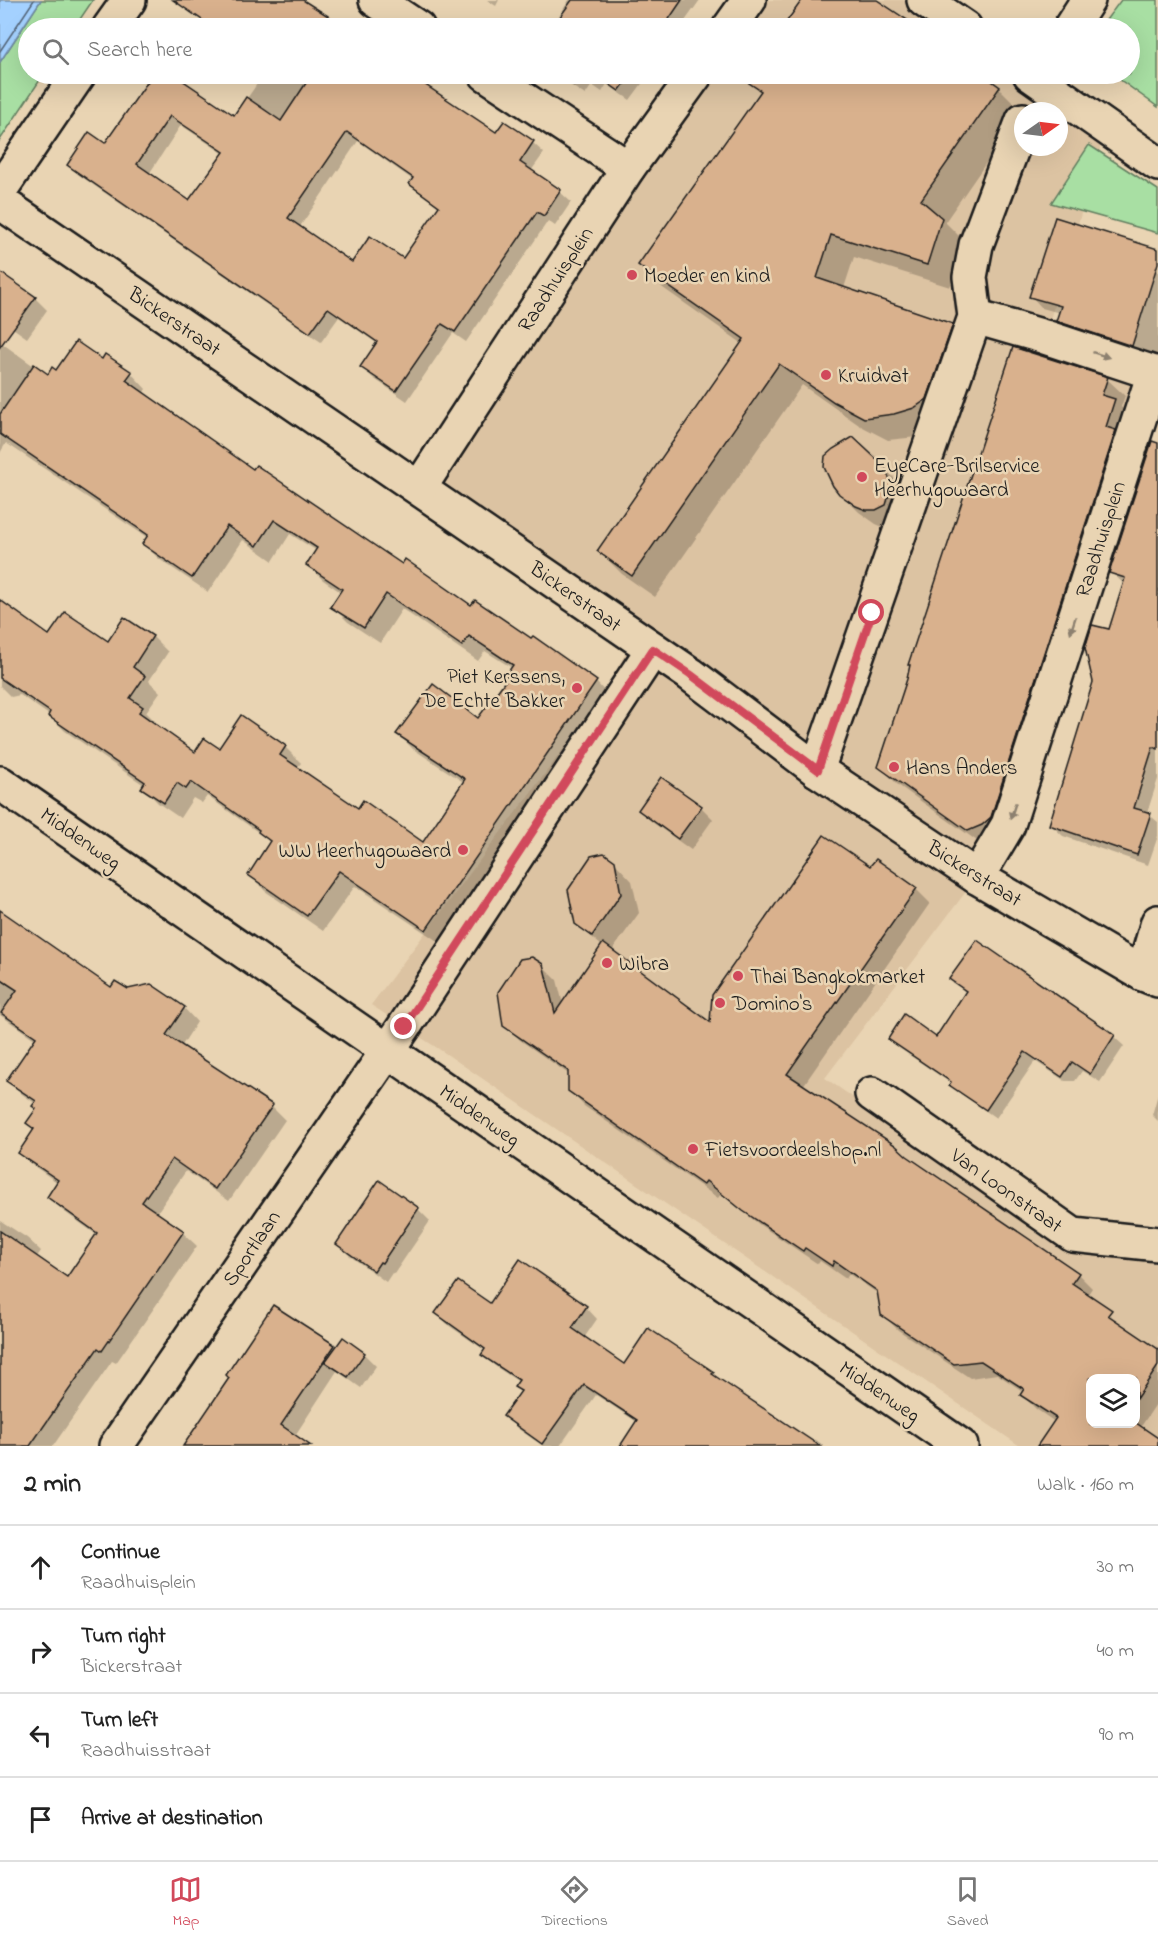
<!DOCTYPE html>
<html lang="en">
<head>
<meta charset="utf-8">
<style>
	:root { --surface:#fff; --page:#f2f2f2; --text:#222; --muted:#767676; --line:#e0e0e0; --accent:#d1495b }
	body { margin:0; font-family:"Indie Flower",sans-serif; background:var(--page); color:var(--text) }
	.controls { position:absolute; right:18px; bottom:18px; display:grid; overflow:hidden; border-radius:12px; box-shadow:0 6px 24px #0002 }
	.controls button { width:54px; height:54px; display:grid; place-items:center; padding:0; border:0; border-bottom:2px solid var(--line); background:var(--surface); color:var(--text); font:30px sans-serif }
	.compass { position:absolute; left:1014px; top:102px; width:54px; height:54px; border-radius:50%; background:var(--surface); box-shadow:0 6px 24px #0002; rotate:76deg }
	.stop { position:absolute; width:18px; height:18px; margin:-14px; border:4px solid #d1495b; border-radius:50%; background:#fff }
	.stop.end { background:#d1495b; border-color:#fff; box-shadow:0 2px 6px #0008 }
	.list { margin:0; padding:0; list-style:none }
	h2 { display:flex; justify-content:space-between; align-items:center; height:78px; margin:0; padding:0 24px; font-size:26px }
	h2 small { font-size:20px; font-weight:400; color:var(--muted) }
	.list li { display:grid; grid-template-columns:39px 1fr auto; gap:18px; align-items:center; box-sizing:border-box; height:84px; padding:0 24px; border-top:2px solid var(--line) }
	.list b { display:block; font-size:22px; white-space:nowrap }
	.list p { margin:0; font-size:20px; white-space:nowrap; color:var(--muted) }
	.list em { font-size:20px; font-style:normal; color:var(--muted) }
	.icon { flex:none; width:33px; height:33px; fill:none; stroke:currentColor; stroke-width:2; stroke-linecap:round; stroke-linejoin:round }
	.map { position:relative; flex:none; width:1158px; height:1446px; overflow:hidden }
	.search { position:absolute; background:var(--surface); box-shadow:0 6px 24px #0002; left:18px; right:18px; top:18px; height:66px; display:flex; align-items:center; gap:15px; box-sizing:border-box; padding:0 21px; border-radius:33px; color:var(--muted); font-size:22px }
	.sheet { height:414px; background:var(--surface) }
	nav { display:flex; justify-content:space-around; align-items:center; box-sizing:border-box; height:84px; border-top:2px solid var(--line); background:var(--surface); font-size:16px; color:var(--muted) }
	nav a { display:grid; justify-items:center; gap:3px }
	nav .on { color:var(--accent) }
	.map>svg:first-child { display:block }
	.built { fill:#dcc3a2; fill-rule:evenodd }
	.green { fill:#a8dfa3; stroke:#627e60; stroke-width:1.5 }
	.water { fill:#a4d1ff; stroke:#6e89a4; stroke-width:1.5 }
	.shadow { fill:#0003; fill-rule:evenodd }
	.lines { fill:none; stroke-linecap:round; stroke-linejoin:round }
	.shore { stroke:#526477; stroke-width:1.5 }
	.building { fill:#d9b18d; stroke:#1c1c1c; stroke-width:1.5; fill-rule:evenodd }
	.minor-casing { stroke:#1c1c1c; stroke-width:38 }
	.tertiary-casing { stroke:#1c1c1c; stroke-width:38 }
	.minor { stroke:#e9d4b3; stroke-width:33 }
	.tertiary { stroke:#e9d4b3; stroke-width:33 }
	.oneway { fill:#8d816f }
	.route { stroke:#d1495b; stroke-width:8 }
	.poi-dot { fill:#d1495b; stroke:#e9d4b3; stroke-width:2 }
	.labels { text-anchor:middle; stroke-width:5; stroke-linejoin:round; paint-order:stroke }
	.poi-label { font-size:21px; fill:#1c1c1c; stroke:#e9d4b3; text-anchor:start }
	.street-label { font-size:21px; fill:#1c1c1c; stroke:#e9d4b3 }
</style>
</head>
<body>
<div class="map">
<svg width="1158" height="1446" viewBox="0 0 1158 1446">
	<rect width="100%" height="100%" fill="#e9d4b3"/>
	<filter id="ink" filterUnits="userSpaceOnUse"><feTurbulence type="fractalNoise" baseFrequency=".0167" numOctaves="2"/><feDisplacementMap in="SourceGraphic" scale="12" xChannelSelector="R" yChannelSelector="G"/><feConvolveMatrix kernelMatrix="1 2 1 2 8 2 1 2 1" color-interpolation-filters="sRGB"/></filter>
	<g filter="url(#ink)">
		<g class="built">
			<path d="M749 0H924L965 28H729Z"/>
			<path d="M698 74H1030L1106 128 1045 337 1154 373 977 877 825 1078 1065 1244 1158 1253V1446H1020L448 1055 371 1005 601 699 634 637 420 487ZM1023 111H1059V147H1023ZM1090 1378H1136V1424H1090Z"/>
		</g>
		<g class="green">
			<path d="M41 0H93L74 28H28V74H44L0 140V62Z"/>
			<path d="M1121 0H1158V107L1112 74H1130V28H1100Z"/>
			<path d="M1089 145 1158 190V233L1051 203Z"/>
		</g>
		<path class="water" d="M0 0H41L0 62Z"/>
		<g class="shadow">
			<path d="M181 0H289L312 8 341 28H212L190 13 179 2Z"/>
			<path d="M487 0H499L496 6Z"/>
			<path d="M569 0H700L680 28H554L563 15 561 13Z"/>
			<path d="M804 0H874L901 19 903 16 922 28H784Z"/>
			<path d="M155 74H162L190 93 234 117 264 74H405L496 134 504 123 533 143 544 153 531 171 560 192 571 202 555 226 548 221 466 342 453 333 407 401 373 378 362 367 378 344 339 317 321 342 79 175 68 164 105 145ZM181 125 224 154 190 202 149 174ZM358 141 413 180 411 184 440 208 403 260 352 265 299 228Z"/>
			<path d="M554 74H659L655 78 644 81 630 100 607 84 602 92 592 85 585 95Z"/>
			<path d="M753 74H979L999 88 1022 111 945 222 965 242 950 287 854 257 844 288 952 326 975 349 917 437 888 440 859 425 802 385 655 597 622 574 599 551 743 344 663 288 640 265 761 93 748 80Z"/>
			<path d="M1158 250V361L1069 332 1058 321 1060 313 1042 308 1031 296Z"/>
			<path d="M0 273 35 298 47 310 27 338 0 319Z"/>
			<path d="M3 344 48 376 103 361 131 373 146 389 143 394 254 471 402 566 596 682 611 698 442 944 355 886 323 931 265 891 250 875 271 843 262 835 207 796 202 803 193 798 180 818 158 803 143 787 144 785 65 731 49 715 20 695 11 697 0 686V601L50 637 108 643 124 619 153 637 168 652 149 681 160 692 146 712 157 723 156 725 195 754 219 750 241 717 285 747 301 763 297 768 358 810 423 844 465 783 413 749 398 734 479 720 509 677 512 668 485 651 478 661 402 609 380 643 348 622 332 606 342 593 323 580 308 565 317 551 290 534 273 561 243 540 208 592 159 559 144 544 148 538 6 443 0 453V348Z"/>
			<path d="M1107 379 1125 396 1121 407 1132 418 987 848 898 785 880 767Z"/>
			<path d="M1158 442V779L1147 813 1158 822V836L1148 865 1063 836 1051 825 1124 584 1111 572Z"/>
			<path d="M883 467 902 486 885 528 876 524 859 512 840 493Z"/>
			<path d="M701 807 713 819 691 850 652 822 640 810Z"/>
			<path d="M614 862 632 881 639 913 612 951 712 1024 870 868 916 889 930 903 803 1086 1078 1274 1092 1288 1086 1297 1079 1349 1158 1351V1401L1140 1428 1158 1440V1446H1040L1055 1422 1036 1409 1022 1395 1024 1392 997 1374 970 1378 898 1330 883 1315 880 1295 849 1274 846 1279 820 1261 818 1264 760 1225 721 1194 718 1198 584 1106 570 1091V1075L520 1040 505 1025 542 965 557 980 563 1004 603 947 576 923ZM1090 1378H1136V1424H1090Z"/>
			<path d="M0 912 111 989 127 991 184 1008 197 1022 181 1047 272 1107 285 1120 229 1201 186 1171 156 1214 183 1233 197 1246 116 1363 112 1361 53 1446H0V1222L1 1221 27 1238 41 1251 36 1258 67 1279 97 1235 62 1210 49 1196 58 1183 34 1166 20 1153 35 1130 28 1123 37 1109 36 1104 22 1094 8 1081 36 1040 0 1015Z"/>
			<path d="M977 942 1114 1037 1124 1046 1100 1082 1082 1071 1075 1081H1065L1035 1061 996 1118 961 1094 952 1084 899 1048 889 1039H937L966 993 951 979Z"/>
			<path d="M1158 1094V1121L1152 1115Z"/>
			<path d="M379 1182 418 1209 430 1221 394 1274 392 1273 386 1282 350 1256 338 1244Z"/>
			<path d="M490 1305 586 1307 597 1319 584 1338 625 1366 713 1373 722 1382 812 1443 815 1439 824 1446H621L637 1422 596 1395 560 1446H543L517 1428 505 1416 522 1392 516 1386 519 1382 495 1366 483 1355 486 1351 448 1325 437 1313Z"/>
			<path d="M334 1346 337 1349 364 1354 376 1366 361 1388 337 1371 294 1437 300 1446H184Z"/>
		</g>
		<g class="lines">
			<path class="shore" d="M0 51 34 0"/>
		</g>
		<g class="building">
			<path d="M173 0H303L347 28H214Z"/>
			<path d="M572 0H682L663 28H552Z"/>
			<path d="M802 0H877L919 28H782Z"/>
			<path d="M153 74H173L234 115 246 97 281 121 312 74H409L496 132 504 121 534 141 520 162 561 190 544 216 537 212 455 332 442 324 396 391 360 367 377 342 328 308 310 333 67 165 89 132 105 143ZM170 116 224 152 189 200 137 164ZM347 132 413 178 409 184 439 206 403 258 370 236 352 262 288 218Z"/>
			<path d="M556 74H632L619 91 596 75 591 82 581 75 574 85Z"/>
			<path d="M751 74H982L1000 87 921 200 942 218 927 265 831 235 817 278 953 324 927 399 914 408 894 414 864 418 834 402 779 364 632 576 597 551 744 339 638 265 761 91 746 81Z"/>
			<path d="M1055 217 1158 249V263L1132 346 1056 321 1061 306 1029 297Z"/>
			<path d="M0 272 36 297 0 347Z"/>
			<path d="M76 341 102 359 105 354 132 372 126 380 253 469 256 465 402 564 405 559 471 605 475 600 531 638 533 636 597 681 426 930 339 871 307 916 248 875 270 841 258 832 259 830 191 782 186 789 177 783 164 803 141 788 145 782 48 716 50 712 0 678V600L49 635 65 612 108 641 124 617 153 636 133 667 145 676 130 698 143 707 139 712 195 752 204 738 219 748 241 715 286 746 280 755 358 808 363 800 423 842 465 779 396 734 433 684 478 718 508 677 506 675 513 665 469 636 462 646 386 594 364 628 330 607 342 589 306 565 317 548 274 520 257 546 227 526 192 578 142 544 148 535 0 434V414L34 364 48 374 52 367 56 370Z"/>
			<path d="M1013 347 1108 377 1102 395 1115 399 1106 427 1116 430 991 817 982 825 968 831 878 767 907 679 910 665H908Z"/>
			<path d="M853 437 884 466 892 485 886 505 876 510H866L856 506 839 494 833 486 824 467 825 456 833 449Z"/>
			<path d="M1152 441 1158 443V749L1153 747 1134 808 1151 813 1137 855 1049 825 1093 682 1085 648 1092 625 1109 629 1125 578 1109 573Z"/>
			<path d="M661 777 702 806 678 839 638 810Z"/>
			<path d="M824 835 870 866 876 859 917 888 787 1074 895 1145 907 1156 1079 1273 1072 1283 1112 1310 1108 1315 1158 1349V1366L1136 1399V1378H1090V1424L1136 1423 1158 1438V1446H1037L1056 1418 1020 1395 1024 1389 981 1361 954 1364 881 1315 877 1291 834 1261 832 1266 805 1248 803 1251 743 1211 706 1181 703 1185 568 1091V1071L503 1026 498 992 520 959 532 957 543 964 555 1013 603 943 710 1022 712 995Z"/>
			<path d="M604 853 615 861 621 894 592 936 575 924 568 890 591 856Z"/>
			<path d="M0 910 111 987 115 981 128 989 151 984 185 1007 166 1035 273 1105 215 1189 172 1159 142 1202 184 1231 102 1351 98 1348 30 1446H0V1231L67 1277 97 1233 47 1197 58 1180 18 1153 34 1129 26 1123 36 1109 32 1106 36 1101 6 1081 36 1037 1 1013 17 990 0 979Z"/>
			<path d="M977 940 1115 1035 1090 1074 1072 1062 1062 1077 1025 1052 986 1110 949 1085 951 1082 888 1039 904 1014 936 1037 966 991 949 979Z"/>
			<path d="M379 1180 419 1208 382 1263 380 1262 374 1271 336 1244Z"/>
			<path d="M520 1259 587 1306 572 1328 624 1364 648 1328 714 1372 712 1374 820 1446H620L637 1420 584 1385 542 1444 503 1416 521 1391 514 1387 519 1380 481 1355 485 1349 435 1313 458 1281 490 1303Z"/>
			<path d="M273 1305 335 1345 281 1425 311 1446H183L229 1378 226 1375Z"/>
			<path d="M343 1337 365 1353 348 1377 325 1362Z"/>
		</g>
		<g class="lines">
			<defs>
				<g id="minor">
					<path d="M376 0 418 28"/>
					<path d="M924 0 965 28"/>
					<path d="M109 28 129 0"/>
					<path d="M729 28 749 0"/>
					<path d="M1070 28 1088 0"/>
					<path d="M486 74 628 168"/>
					<path d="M1030 74 1158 164"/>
					<path d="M0 190 79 74"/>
					<path d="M0 202 690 674 817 770 977 877 1143 974 1158 980"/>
					<path d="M975 317 1045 337 1154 373 1008 825 977 877"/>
					<path d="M420 487 628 168 696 74"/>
					<path d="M817 770 975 317 970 277 976 245 1023 120"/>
					<path d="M1143 974 1158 922"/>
					<path d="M872 1094 1073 1235 1158 1244"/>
					<path d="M116 1446 404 1027 653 649"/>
				</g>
				<path id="tertiary" d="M0 783 961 1446"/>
			</defs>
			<use href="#minor" class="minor-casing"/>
			<use href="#tertiary" class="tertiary-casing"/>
			<use href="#minor" class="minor"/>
			<use href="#tertiary" class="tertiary"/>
		</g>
		<defs><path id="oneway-solid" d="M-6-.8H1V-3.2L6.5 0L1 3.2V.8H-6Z" transform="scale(1.5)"/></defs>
		<g class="oneway">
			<use href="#oneway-solid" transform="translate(1101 355) rotate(18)"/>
			<use href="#oneway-solid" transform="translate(1073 625) rotate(108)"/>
			<use href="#oneway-solid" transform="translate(1013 811) rotate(108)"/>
		</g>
	</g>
	<g class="lines" filter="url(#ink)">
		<path class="route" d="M404 1027 653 649 690 674 818 770 872 613"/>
	</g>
	<g class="poi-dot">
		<circle cx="632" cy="275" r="6"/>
		<circle cx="826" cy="375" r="6"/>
		<circle cx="862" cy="477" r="6"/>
		<circle cx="577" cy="688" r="6"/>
		<circle cx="894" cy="767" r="6"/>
		<circle cx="463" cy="850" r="6"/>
		<circle cx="607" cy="963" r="6"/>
		<circle cx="738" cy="976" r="6"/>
		<circle cx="720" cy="1003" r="6"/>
		<circle cx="693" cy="1149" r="6"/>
	</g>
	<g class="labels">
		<g class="poi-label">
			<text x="644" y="282">Moeder en kind</text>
			<text x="838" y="382">Kruidvat</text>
			<text x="874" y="472">EyeCare-Brilservice<tspan x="874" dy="24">Heerhugowaard</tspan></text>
			<text x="565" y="683" text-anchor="end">Piet Kerssens,<tspan x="565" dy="24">De Echte Bakker</tspan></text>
			<text x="906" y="774">Hans Anders</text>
			<text x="451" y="857" text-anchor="end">WW Heerhugowaard</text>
			<text x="619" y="970">Wibra</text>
			<text x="750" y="983">Thai Bangkokmarket</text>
			<text x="732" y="1010">Domino's</text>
			<text x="705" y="1156">Fietsvoordeelshop.nl</text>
		</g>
		<g class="street-label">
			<text transform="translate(555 279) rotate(-57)" y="7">Raadhuisplein</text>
			<text transform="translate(175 321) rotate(34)" y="7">Bickerstraat</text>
			<text transform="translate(1100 539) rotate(-72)" y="7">Raadhuisplein</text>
			<text transform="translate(576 596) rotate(35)" y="7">Bickerstraat</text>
			<text transform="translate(81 838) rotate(35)" y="7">Middenweg</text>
			<text transform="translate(975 873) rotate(32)" y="7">Bickerstraat</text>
			<text transform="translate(480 1115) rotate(35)" y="7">Middenweg</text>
			<text transform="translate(1007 1190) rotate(35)" y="7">Van Loonstraat</text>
			<text transform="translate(251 1248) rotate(-56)" y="7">Sportlaan</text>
			<text transform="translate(880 1391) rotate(34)" y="7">Middenweg</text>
		</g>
	</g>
</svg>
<div class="controls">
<button><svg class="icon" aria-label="layers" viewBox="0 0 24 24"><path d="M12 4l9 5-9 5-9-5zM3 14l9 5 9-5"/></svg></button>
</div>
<svg class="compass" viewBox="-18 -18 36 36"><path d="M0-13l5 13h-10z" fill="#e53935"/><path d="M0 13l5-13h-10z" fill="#767676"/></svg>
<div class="stop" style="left:872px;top:613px"></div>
<div class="stop end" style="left:404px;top:1027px"></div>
<div class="search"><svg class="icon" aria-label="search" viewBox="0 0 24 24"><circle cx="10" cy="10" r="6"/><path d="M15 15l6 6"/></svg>Search here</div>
</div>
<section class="sheet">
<h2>2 min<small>Walk · 160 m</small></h2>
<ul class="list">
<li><svg class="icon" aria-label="ahead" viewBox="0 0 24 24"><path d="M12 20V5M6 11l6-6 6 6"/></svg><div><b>Continue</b><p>Raadhuisplein</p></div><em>30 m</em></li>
<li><svg class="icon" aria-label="right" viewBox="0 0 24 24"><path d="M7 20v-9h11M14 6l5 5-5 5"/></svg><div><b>Turn right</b><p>Bickerstraat</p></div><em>40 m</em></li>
<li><svg class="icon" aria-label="left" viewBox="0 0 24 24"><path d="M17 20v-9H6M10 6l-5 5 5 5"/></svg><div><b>Turn left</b><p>Raadhuisstraat</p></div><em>90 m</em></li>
<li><svg class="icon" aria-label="arrive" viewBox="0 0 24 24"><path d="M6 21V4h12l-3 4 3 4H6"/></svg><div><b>Arrive at destination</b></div></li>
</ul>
</section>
<nav>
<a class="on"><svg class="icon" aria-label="map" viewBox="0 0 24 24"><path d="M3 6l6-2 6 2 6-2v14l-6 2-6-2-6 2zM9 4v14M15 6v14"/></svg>Map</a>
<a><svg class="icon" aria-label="directions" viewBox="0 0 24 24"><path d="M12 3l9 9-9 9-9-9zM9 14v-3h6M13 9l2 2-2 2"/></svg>Directions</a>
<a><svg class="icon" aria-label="saved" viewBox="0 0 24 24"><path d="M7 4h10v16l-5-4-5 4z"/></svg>Saved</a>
</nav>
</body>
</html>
